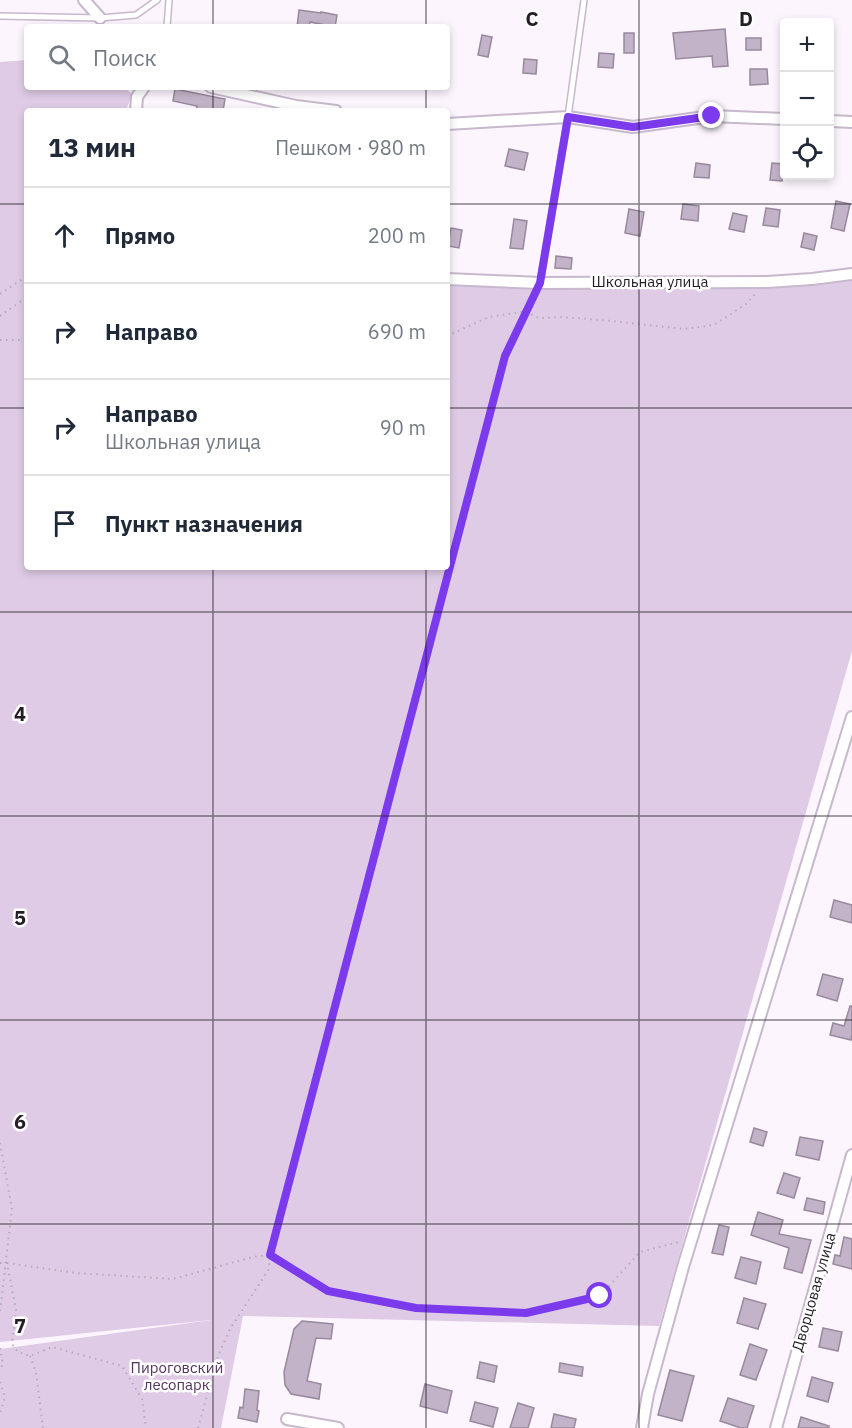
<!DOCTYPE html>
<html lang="ru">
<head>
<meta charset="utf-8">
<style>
	:root { --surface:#fff; --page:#f6f6f7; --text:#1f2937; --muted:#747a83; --line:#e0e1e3 }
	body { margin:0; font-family:"IBM Plex Sans",sans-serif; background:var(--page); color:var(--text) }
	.controls { position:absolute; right:18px; top:18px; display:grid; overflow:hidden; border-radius:6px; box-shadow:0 3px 9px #0003 }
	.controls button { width:54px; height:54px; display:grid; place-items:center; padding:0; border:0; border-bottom:2px solid var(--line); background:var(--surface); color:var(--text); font:30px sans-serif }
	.stop { position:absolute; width:18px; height:18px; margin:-14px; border:4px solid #7c3aed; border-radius:50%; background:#fff }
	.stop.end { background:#7c3aed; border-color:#fff; box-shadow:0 2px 6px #0008 }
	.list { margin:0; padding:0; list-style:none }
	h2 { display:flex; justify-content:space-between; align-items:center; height:78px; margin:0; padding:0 24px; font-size:26px }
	h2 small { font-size:20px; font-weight:400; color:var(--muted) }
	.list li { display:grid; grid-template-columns:39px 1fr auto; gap:18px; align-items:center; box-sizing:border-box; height:96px; padding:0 24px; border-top:2px solid var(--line) }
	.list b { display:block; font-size:22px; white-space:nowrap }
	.list p { margin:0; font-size:20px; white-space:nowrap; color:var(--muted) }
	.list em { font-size:20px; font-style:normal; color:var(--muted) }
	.icon { flex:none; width:33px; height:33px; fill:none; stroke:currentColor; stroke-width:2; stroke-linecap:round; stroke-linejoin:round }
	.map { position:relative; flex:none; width:852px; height:1428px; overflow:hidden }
	.search { position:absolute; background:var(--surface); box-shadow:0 3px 9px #0003; left:24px; top:24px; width:426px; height:66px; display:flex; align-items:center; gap:15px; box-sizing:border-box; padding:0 21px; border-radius:6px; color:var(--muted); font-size:22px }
	.panel { position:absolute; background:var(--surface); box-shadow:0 3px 9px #0003; left:24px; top:108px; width:426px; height:462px; border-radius:6px }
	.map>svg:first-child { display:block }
	.green { fill:#dfcbe6 }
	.building { fill:#c3b3c8; stroke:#98899d; stroke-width:1.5 }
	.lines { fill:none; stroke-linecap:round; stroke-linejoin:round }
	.service-casing { stroke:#c8b8cd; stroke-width:8 }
	.minor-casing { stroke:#c8b8cd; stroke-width:14 }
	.path { stroke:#b4adb6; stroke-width:2; stroke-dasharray:1.5 4.5; stroke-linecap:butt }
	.service { stroke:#fff; stroke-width:5 }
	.minor { stroke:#fff; stroke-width:10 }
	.route { stroke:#7c3aed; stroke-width:8 }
	.grid { fill:none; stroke:#231e25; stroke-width:1.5; stroke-opacity:0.55 }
	.labels { text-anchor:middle; stroke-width:5; stroke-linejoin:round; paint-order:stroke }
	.street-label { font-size:15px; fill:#231e25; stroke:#fff }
	.park-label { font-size:15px; fill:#54335f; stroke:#fff }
	.grid-label { font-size:20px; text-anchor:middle; font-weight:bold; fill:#231e25; stroke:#fff; stroke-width:5; stroke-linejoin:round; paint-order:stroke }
</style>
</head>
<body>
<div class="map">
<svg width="852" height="1428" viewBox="0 0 852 1428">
	<rect width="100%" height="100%" fill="#fcf5fe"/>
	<path class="green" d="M27 60V87H124L132 94 126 111H27V567H447V281L540 283 852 280V651L659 1326 243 1316 221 1428H0V1349L211 1320 0 1342V62Z"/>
	<g class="building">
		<path d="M299 10 321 13V12L337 15 335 27 310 22 309 27H297Z"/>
		<path d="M725 29 728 66 713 67 712 56 676 59 673 33Z"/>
		<rect x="624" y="33" width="10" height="20"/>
		<path d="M482 35 492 37 488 57 478 55Z"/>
		<rect x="746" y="38" width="15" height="12"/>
		<path d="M599 53 614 54 613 68 598 67Z"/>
		<path d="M524 59 537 60 536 74 523 73Z"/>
		<path d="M750 69H767L768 84 750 85Z"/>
		<path d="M175 89 225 99 223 111 212 109 211 111H196L197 106 173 101Z"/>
		<path d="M509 149 528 153 524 170 505 166Z"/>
		<path d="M696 163 710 165 709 178 694 177Z"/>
		<path d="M772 163 783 164 782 181 770 180Z"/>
		<path d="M836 201 850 204 844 231 831 228Z"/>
		<path d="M683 204 699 206 698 221 681 219Z"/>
		<path d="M766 208 780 210 778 227 763 225Z"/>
		<path d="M629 209 644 212 640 236 625 233Z"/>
		<path d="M733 213 747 216 744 232 729 229Z"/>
		<path d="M514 219 527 221 523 249 510 248Z"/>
		<path d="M451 228 462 230 459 248 448 246Z"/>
		<path d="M804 233 817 236 814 250 801 247Z"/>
		<path d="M556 256 572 258 571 269 555 268Z"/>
		<path d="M834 900 852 905V923L830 917Z"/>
		<path d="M823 974 843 979 837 1001 817 995Z"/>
		<path d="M850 1006H852V1035L851 1040 830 1035 833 1023 844 1026Z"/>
		<path d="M754 1128 767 1132 763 1146 750 1142Z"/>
		<path d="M800 1137 823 1141 819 1160 796 1155Z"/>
		<path d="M784 1173 800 1178 794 1198 777 1193Z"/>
		<path d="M807 1198 825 1202 823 1214 804 1210Z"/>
		<path d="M758 1212 783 1220 779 1234 811 1240 802 1273 784 1268 789 1248 751 1235Z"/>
		<path d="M719 1225 729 1227 723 1255 712 1253Z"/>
		<path d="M844 1237 852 1239V1269L833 1264 835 1255 840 1256Z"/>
		<path d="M741 1257 761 1262 756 1284 735 1278Z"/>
		<path d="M744 1298 766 1304 758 1329 737 1323Z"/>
		<path d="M302 1321 333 1324 331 1339 316 1338 307 1381 321 1384 319 1399 291 1394 285 1385 284 1372 294 1329Z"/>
		<path d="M823 1328 842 1332 838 1351 819 1347Z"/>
		<path d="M750 1344 767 1350 756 1380 740 1375Z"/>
		<path d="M480 1362 497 1366 494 1382 477 1378Z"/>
		<path d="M560 1363 583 1367 582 1376 559 1372Z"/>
		<path d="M670 1370 694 1376 682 1421 658 1415Z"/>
		<path d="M812 1377 833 1383 828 1402 807 1396Z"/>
		<path d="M425 1384 452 1391 447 1413 420 1406Z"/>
		<path d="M245 1389 259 1391 257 1410 259 1411 257 1422 238 1418 240 1407 243 1408Z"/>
		<path d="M728 1398 754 1406 747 1428H741L720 1421Z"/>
		<path d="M475 1402 498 1408 493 1427 470 1421Z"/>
		<path d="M518 1403 534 1408 528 1428H510Z"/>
		<path d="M554 1414 576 1419 574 1428H551Z"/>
		<path d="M801 1417 829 1426V1428H798Z"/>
	</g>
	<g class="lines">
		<defs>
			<g id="service">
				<path d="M0 16 100 18 136 15 157 0"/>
				<path d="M167 27 169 0"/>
				<path d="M540 283 568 117 584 0"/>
			</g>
			<g id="minor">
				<path d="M84 0 100 18"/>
				<path d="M211 87 296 106 336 111"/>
				<path d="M136 111 137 97 144 87"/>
				<path d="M830 121 852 122"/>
				<path d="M447 124 568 117 633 127 712 116 784 119"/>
				<path d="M447 279 540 283 767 282 812 279 852 274"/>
				<path d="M287 1419 338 1428"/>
				<path d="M642 1428 648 1394 683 1267 852 717"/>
				<path d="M776 1428 852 1155"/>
			</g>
		</defs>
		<use href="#service" class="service-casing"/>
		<use href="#minor" class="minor-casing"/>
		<g class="path">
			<path d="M0 294 27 276"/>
			<path d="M0 316 27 297"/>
			<path d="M447 336 489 317 527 311 535 317 542 318 563 317 612 321 684 329 714 325 746 304 756 293"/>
			<path d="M0 340H27"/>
			<path d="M0 1143 12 1209 0 1312"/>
			<path d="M0 1263H7L16 1310 12 1344 18 1352 30 1356 52 1347 122 1366 142 1399 146 1428"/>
			<path d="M7 1263 76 1273 173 1279 253 1257 270 1255 328 1291 416 1308 526 1313 600 1296 640 1252 679 1242"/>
			<path d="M0 1348 3 1364 0 1370"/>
			<path d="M30 1356 36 1372 43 1428"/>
			<path d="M0 1382 5 1397 0 1414"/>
			<path d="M198 1428 218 1356 230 1329 269 1269 270 1255 505 356 535 294"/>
		</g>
		<use href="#service" class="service"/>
		<use href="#minor" class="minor"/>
	</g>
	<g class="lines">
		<path class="route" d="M600 1296 526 1313 416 1308 328 1291 270 1255 505 356 540 283 568 117 633 127 712 116"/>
	</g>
	<path class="grid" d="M213 0V27M426 0V27M639 0V1428M213 87V111M426 87V111M0 204H27M447 204H852M0 408H27M447 408H852M213 567V1428M426 567V1428M0 612H852M0 816H852M0 1020H852M0 1224H852"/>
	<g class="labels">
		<g class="street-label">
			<text x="650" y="287">Школьная улица</text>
			<text transform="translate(814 1292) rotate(-74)" y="5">Дворцовая улица</text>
		</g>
		<g class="park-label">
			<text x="177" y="1373">Пироговский<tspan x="177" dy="17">лесопарк</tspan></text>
		</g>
	</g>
	<g class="grid-label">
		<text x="532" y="26">C</text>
		<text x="746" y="26">D</text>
		<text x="20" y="721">4</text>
		<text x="20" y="925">5</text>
		<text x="20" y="1129">6</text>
		<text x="20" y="1333">7</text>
	</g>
</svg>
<div class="controls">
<button>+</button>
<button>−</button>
<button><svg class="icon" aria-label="locate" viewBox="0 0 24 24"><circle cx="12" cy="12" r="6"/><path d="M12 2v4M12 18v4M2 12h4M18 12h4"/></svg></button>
</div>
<div class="stop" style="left:600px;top:1296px"></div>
<div class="stop end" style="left:712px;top:116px"></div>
<div class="search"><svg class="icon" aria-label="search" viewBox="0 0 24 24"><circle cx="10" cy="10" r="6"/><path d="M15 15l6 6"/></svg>Поиск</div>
<section class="panel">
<h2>13 мин<small>Пешком · 980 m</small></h2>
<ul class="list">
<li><svg class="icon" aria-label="ahead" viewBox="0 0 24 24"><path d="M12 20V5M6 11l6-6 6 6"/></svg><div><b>Прямо</b></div><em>200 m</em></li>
<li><svg class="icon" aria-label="right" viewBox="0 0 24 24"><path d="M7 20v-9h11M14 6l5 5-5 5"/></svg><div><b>Направо</b></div><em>690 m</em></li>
<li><svg class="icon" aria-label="right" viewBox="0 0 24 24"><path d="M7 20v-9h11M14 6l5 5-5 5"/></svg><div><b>Направо</b><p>Школьная улица</p></div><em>90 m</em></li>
<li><svg class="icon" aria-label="arrive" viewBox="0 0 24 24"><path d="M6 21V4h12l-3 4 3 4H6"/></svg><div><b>Пункт назначения</b></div></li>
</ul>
</section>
</div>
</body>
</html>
